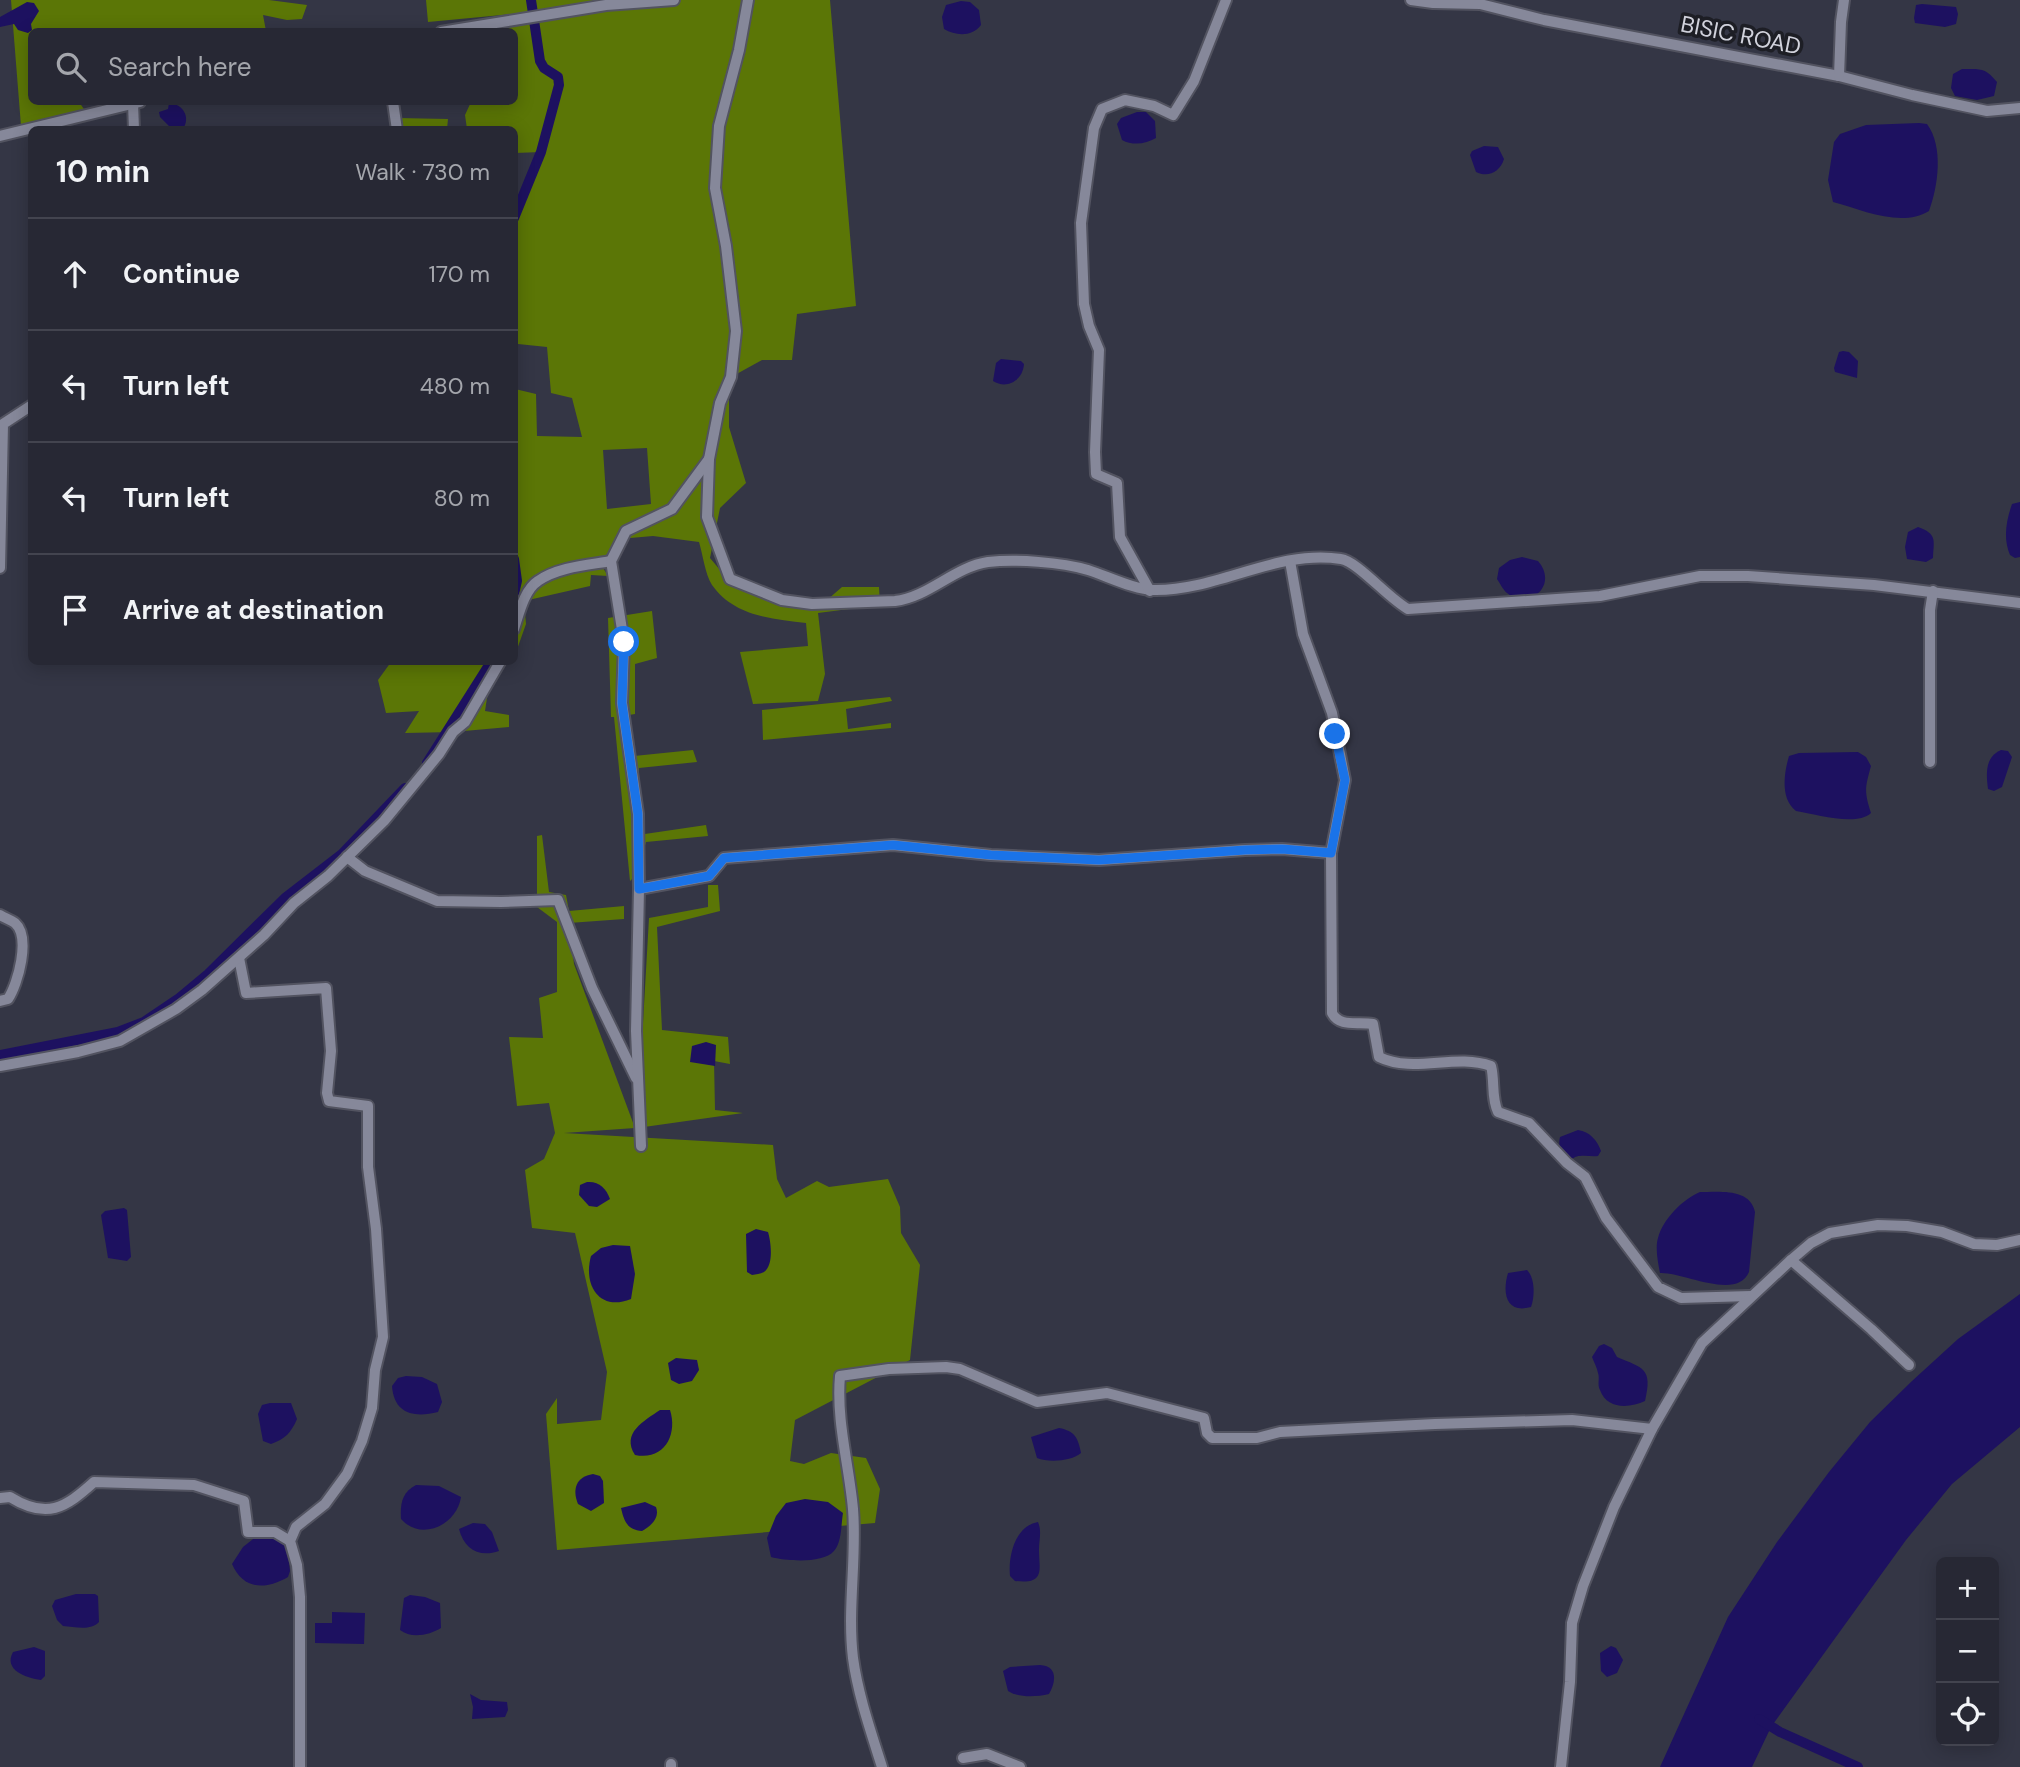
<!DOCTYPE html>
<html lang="en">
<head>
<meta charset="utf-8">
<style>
	:root { --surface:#272834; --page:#2f303c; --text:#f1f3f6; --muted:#a4a6ac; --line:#43444f }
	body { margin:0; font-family:"DM Sans",sans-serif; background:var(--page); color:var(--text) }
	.controls { position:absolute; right:21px; bottom:21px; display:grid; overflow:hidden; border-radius:10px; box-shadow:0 4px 18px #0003 }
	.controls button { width:63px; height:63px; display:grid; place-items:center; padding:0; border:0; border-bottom:2px solid var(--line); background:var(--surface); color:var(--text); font:35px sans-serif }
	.stop { position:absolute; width:21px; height:21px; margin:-16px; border:5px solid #1a73e8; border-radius:50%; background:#fff }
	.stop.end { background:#1a73e8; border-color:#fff; box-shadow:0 2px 7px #0008 }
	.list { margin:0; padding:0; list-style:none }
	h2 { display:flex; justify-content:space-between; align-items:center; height:91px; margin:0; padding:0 28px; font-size:30px }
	h2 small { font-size:23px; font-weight:400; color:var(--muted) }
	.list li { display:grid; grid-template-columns:46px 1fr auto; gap:21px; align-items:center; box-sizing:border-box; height:112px; padding:0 28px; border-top:2px solid var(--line) }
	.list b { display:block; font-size:26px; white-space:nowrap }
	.list em { font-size:23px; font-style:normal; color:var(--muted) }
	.icon { flex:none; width:38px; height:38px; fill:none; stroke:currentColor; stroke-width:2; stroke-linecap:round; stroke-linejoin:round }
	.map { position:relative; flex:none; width:2020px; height:1767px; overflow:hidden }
	.search { position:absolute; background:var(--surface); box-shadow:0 4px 18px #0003; left:28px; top:28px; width:490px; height:77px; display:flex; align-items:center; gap:18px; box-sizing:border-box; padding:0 24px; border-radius:10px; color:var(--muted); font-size:26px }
	.panel { position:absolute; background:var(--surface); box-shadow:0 4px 18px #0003; left:28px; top:126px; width:490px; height:539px; border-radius:10px }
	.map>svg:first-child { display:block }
	.forest { fill:#5b7606; fill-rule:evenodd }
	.water { fill:#1d1160 }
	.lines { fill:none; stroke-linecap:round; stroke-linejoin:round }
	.canal { stroke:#1d1160; stroke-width:10 }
	.minor-casing { stroke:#525360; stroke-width:14 }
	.minor { stroke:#86889a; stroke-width:10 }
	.route { stroke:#1a73e8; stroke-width:9 }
	.labels { text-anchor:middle; stroke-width:7; stroke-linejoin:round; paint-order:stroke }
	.street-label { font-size:23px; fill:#d1d2dc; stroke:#1d1e25 }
</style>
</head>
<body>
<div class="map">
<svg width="2020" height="1767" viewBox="0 0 2020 1767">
	<rect width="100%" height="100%" fill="#343645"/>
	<g class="forest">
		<path d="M11 0H269L307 5 302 19 287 20 263 15 266 31 85 32 84 29 82 32H32V102H79L86 112 21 126Z"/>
		<path d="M426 0H748L719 126 715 188 736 331 729 382V427L746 483 720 508 710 558 731 583 753 587 771 602 795 606 810 597 827 600 842 587H879L880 605 818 613 825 674 818 701 753 704 740 652 808 646 806 623C771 619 734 616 712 585 705 574 703 555 699 542L653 536 619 539 600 563 608 576 591 575 590 586 524 601 526 624 515 655V389L536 394 537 436 582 437 572 398 551 393 547 347 518 344V300H514L515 218 541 152 515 153 514 130 467 129 465 115 471 102H514V32L456 31 599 6 428 22ZM647 448 651 504 607 509 603 450Z"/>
		<path d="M753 0H830L856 306 797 314 792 360H762L733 376 739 331 717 188 721 127 735 78Z"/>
		<path d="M398 118 448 119 447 129 397 130Z"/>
		<path d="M652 611 657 658 635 664V714L629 715 634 756 693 750 697 762 639 768 638 835 706 825 708 836 646 842 637 874 630 881 614 717H611L608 618Z"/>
		<path d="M391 662H512L499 666 487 698 485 711 509 715V727L453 732 405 733 419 711 386 713 378 680Z"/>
		<path d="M890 697 892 701 846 709 848 729 891 723V728L763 740 762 710Z"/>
		<path d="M542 835 549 892 566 895 569 911 624 906V919L569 923 574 964 635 1128 564 1133 773 1145 777 1179 786 1198 817 1181 829 1187 888 1179 900 1207 901 1233 920 1265 910 1360 795 1420 790 1461 804 1464 831 1453 866 1458 880 1489 875 1523 557 1550 546 1414 557 1398V1424L601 1420 607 1372 575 1233 532 1228 525 1170 544 1159 555 1133 549 1103 517 1106 509 1037 543 1038 539 998 557 992V922L537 907V836Z"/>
		<path d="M708 885H718L720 911 657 927 662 1030 728 1037 730 1064 714 1061 715 1110 743 1113 637 1128 649 918 708 907Z"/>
	</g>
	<g class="water">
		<path d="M961 1 970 2 979 10 981 25C972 37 956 36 944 29L942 17 946 5Z"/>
		<path d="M27 2 34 3 39 11 31 24 32 30 28 33 18 30 14 24 0 27V17Z"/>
		<path d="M1922 4 1956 7 1958 14 1956 24 1945 27 1915 23 1914 18 1916 5Z"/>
		<path d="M1962 69C1980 69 1985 67 1997 82L1994 96 1977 100 1955 96 1951 88 1953 74Z"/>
		<path d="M169 103C183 104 191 117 183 129L171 128 160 117 159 112 168 109Z"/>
		<path d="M1137 112H1146L1155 121 1156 138C1146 144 1133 146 1122 140L1117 124 1121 118Z"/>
		<path d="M1919 123 1927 124C1944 147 1938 187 1929 211 1901 228 1863 210 1833 202L1828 180 1834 142 1840 134 1866 125Z"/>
		<path d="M1484 146 1498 147 1504 159C1500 172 1488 178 1476 172L1470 155 1472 151Z"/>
		<path d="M1843 351 1849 352 1858 361 1857 378 1835 372 1834 368 1839 352Z"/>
		<path d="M1001 359 1021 361 1024 364C1023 380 1007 390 993 381L996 363Z"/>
		<path d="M2020 502V557L2015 558 2010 555C2003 539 2006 521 2012 504Z"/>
		<path d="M1918 527C1937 534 1934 539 1933 558L1926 562 1907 559 1905 547 1908 532Z"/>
		<path d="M1522 557 1538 561C1559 585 1529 611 1507 593 1503 590 1500 583 1497 579L1499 568 1510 560Z"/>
		<path d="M2001 750 2008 751 2012 757 2002 787 1994 791 1988 789C1986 773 1985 757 2001 750Z"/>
		<path d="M1858 752 1866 757 1871 766C1865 788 1864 791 1871 813 1856 827 1816 814 1796 811 1780 799 1784 773 1789 756L1799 753Z"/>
		<path d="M706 1042 716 1045 715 1066 690 1062 692 1046Z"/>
		<path d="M1578 1130C1590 1132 1597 1140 1601 1151L1598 1156C1592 1157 1586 1155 1580 1156 1574 1156 1574 1160 1568 1158 1560 1155 1558 1144 1560 1137Z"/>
		<path d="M587 1182C599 1181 606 1188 610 1199L597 1207 589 1206 579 1195 580 1185Z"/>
		<path d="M1700 1192C1720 1192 1750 1188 1755 1212L1749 1272C1737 1301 1683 1272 1660 1273 1658 1263 1655 1248 1658 1238 1663 1219 1683 1199 1700 1192Z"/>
		<path d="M124 1208 127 1210 131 1257 127 1261 108 1258 101 1215 105 1211Z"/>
		<path d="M756 1229 768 1232C771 1242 774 1265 764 1272 760 1274 756 1274 752 1275L747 1272 746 1234Z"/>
		<path d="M613 1245 630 1246 635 1274 631 1299C599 1312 583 1285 591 1256L601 1248Z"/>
		<path d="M1527 1270C1535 1278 1535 1296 1531 1307 1506 1314 1502 1293 1508 1273Z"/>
		<path d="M2020 1294V1427L1952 1484 1906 1540 1771 1727 1752 1767H1660L1728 1617 1777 1542 1829 1472 1870 1422 1912 1381 1958 1339Z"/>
		<path d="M1604 1344 1612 1348 1617 1357C1643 1368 1653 1368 1645 1401 1630 1408 1607 1410 1600 1390 1597 1385 1600 1378 1598 1373 1597 1368 1594 1362 1592 1357L1599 1346Z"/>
		<path d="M676 1358 697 1360 699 1370 692 1381 679 1384 671 1380 668 1363Z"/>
		<path d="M406 1376 422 1377 437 1384 442 1402 438 1412C414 1418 394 1414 392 1386L398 1378Z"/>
		<path d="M270 1403H291L297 1419C291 1433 285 1439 271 1444L263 1441 258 1414 262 1405Z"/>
		<path d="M660 1410H670C678 1435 664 1461 635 1455 621 1433 644 1421 660 1410Z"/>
		<path d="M1059 1428C1075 1431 1078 1438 1081 1453 1072 1461 1049 1463 1037 1458L1031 1437Z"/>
		<path d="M593 1474 600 1476 603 1481 604 1503 591 1511 578 1504C572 1489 576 1477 593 1474Z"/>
		<path d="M416 1485 439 1486 461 1497C457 1525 421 1542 401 1519 400 1504 402 1492 416 1485Z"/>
		<path d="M805 1499 828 1502 843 1513C841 1524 842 1542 834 1551 823 1564 786 1561 771 1557L767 1538 776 1516 786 1503Z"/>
		<path d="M645 1502 656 1507C660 1518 651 1526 642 1531 627 1530 624 1521 621 1508Z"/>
		<path d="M1038 1522C1042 1532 1039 1539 1039 1550 1039 1569 1046 1585 1015 1581L1010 1576C1008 1556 1015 1526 1038 1522Z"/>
		<path d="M473 1523 485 1524 492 1532 499 1551C479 1558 464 1549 459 1529Z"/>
		<path d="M257 1536 273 1537 286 1541 290 1571 288 1577C266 1590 243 1590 232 1564L243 1547Z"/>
		<path d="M76 1594H95L98 1596 99 1622C91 1631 75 1627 63 1626L57 1620 52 1606 55 1600Z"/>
		<path d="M410 1595 425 1597 440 1603 441 1628C430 1635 411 1639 400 1630L404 1598Z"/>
		<path d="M332 1612 365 1613 364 1644 315 1643V1623H332Z"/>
		<path d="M1611 1646 1616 1648 1623 1660 1617 1673 1607 1677 1601 1671 1600 1653Z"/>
		<path d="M34 1647 45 1651V1676L41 1680C26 1678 3 1670 13 1652Z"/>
		<path d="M1040 1665C1058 1666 1056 1682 1049 1694 1036 1697 1019 1698 1008 1691L1003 1671 1010 1667Z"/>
		<path d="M470 1694 481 1700 507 1702 508 1710 505 1717 472 1719 473 1707Z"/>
	</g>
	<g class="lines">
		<g class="canal">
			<path d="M514 218 541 152 559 85 558 77 544 68 540 61 531 0"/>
			<path d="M514 559 517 581 514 594"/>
			<path d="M427 763 491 662"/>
			<path d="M0 1055 118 1032 144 1022 178 999 208 974 285 898 342 854 405 788"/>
			<path d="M1759 1719 1780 1732 1858 1767"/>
		</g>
		<defs>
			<g id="minor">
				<path d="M748 0 739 50 719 126 715 188 726 246 736 331 731 377 720 403 709 459 707 517 730 579 782 600 812 604 895 601C929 597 954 567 988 562 1016 559 1061 562 1088 570 1107 576 1135 590 1154 590 1218 591 1276 549 1341 559 1357 561 1389 599 1408 609L1600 596 1700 576H1748L1874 585 2020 603"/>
				<path d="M1411 0 1433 3 1480 4 1544 20 1839 76 1912 95 1987 111 2020 108"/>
				<path d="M441 32 606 5 674 0"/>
				<path d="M1839 76 1841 22 1844 0"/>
				<path d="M393 102 397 130"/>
				<path d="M133 103 134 130"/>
				<path d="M0 136 140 102"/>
				<path d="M1290 561 1303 634 1332 713 1345 780 1331 853 1332 1013C1340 1028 1358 1021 1373 1024L1379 1057C1414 1074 1455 1053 1491 1066 1495 1081 1491 1098 1498 1112L1529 1123 1567 1163 1585 1177 1606 1218 1658 1287 1681 1298 1751 1296"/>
				<path d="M0 568 3 424 32 405"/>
				<path d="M1150 591 1120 537 1117 483 1096 474 1095 452 1099 350 1089 326 1084 304 1081 223 1094 128 1102 109 1125 100 1154 106 1173 115 1194 81 1226 0"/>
				<path d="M514 629C519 614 524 590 538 581 558 567 588 565 611 561"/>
				<path d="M1930 762V610L1933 591"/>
				<path d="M347 857 365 871 437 901 501 902 558 900 592 988 636 1078"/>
				<path d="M639 889 709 876 724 858 893 845 991 855 1099 860 1245 850 1282 849 1331 853"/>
				<path d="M0 915C5 918 11 920 15 923 31 937 18 984 8 999L0 1001"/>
				<path d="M239 958 246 993 326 988 331 1051 327 1093 329 1101 368 1106V1167L376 1229 383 1337 375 1370 372 1408 362 1441 347 1474 325 1504 296 1527 290 1541 297 1565 300 1597V1767"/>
				<path d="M0 1066 78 1052 120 1041 176 1009 202 990 264 935 294 903 328 876 384 821 439 754 453 732 465 722 500 662"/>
				<path d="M641 1146 636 1031 639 889 638 814 622 703 624 642 611 561 626 531 672 509 709 459"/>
				<path d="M1791 1260 1871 1329 1909 1365"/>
				<path d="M0 1498 10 1497C47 1520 65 1508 94 1482L194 1485 244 1501 248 1532H275L290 1541"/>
				<path d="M963 1758 987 1754 1020 1767"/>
				<path d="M671 1767V1764"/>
				<path d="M882 1767C871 1732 858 1695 853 1658 847 1609 857 1558 853 1509 849 1465 836 1420 840 1376L889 1369 946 1367 960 1369 1037 1402 1107 1393 1204 1418 1207 1433 1212 1438H1257L1280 1432 1435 1424 1572 1420 1652 1429"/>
				<path d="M1561 1767 1570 1682 1572 1623 1583 1586 1614 1507 1652 1429 1702 1343 1791 1260 1811 1243 1830 1233 1878 1225 1907 1226 1942 1232 1974 1244 1997 1245 2020 1240"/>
			</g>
		</defs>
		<use href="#minor" class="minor-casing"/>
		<use href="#minor" class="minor"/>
	</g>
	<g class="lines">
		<path class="route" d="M624 642 622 703 638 814 639 889 709 876 724 858 893 845 991 855 1099 860 1245 850 1282 849 1331 853 1345 780 1335 734"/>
	</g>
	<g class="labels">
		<g class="street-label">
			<text transform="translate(1741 35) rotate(11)" y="8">BISIC ROAD</text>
		</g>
	</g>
</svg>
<div class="controls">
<button>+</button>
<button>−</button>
<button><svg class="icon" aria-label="locate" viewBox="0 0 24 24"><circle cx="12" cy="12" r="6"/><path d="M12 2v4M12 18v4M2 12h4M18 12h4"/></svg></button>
</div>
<div class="stop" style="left:624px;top:642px"></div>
<div class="stop end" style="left:1335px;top:734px"></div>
<div class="search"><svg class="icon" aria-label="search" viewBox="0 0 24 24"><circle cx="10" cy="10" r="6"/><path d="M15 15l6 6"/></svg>Search here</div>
<section class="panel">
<h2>10 min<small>Walk · 730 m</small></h2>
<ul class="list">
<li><svg class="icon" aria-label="ahead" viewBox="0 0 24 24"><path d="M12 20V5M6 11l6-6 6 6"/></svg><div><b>Continue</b></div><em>170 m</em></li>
<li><svg class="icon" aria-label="left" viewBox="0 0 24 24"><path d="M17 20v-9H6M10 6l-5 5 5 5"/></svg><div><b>Turn left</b></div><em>480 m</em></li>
<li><svg class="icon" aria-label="left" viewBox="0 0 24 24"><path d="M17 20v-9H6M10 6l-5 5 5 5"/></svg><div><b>Turn left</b></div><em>80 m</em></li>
<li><svg class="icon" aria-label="arrive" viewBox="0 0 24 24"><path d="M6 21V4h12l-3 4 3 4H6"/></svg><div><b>Arrive at destination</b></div></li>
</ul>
</section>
</div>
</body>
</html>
